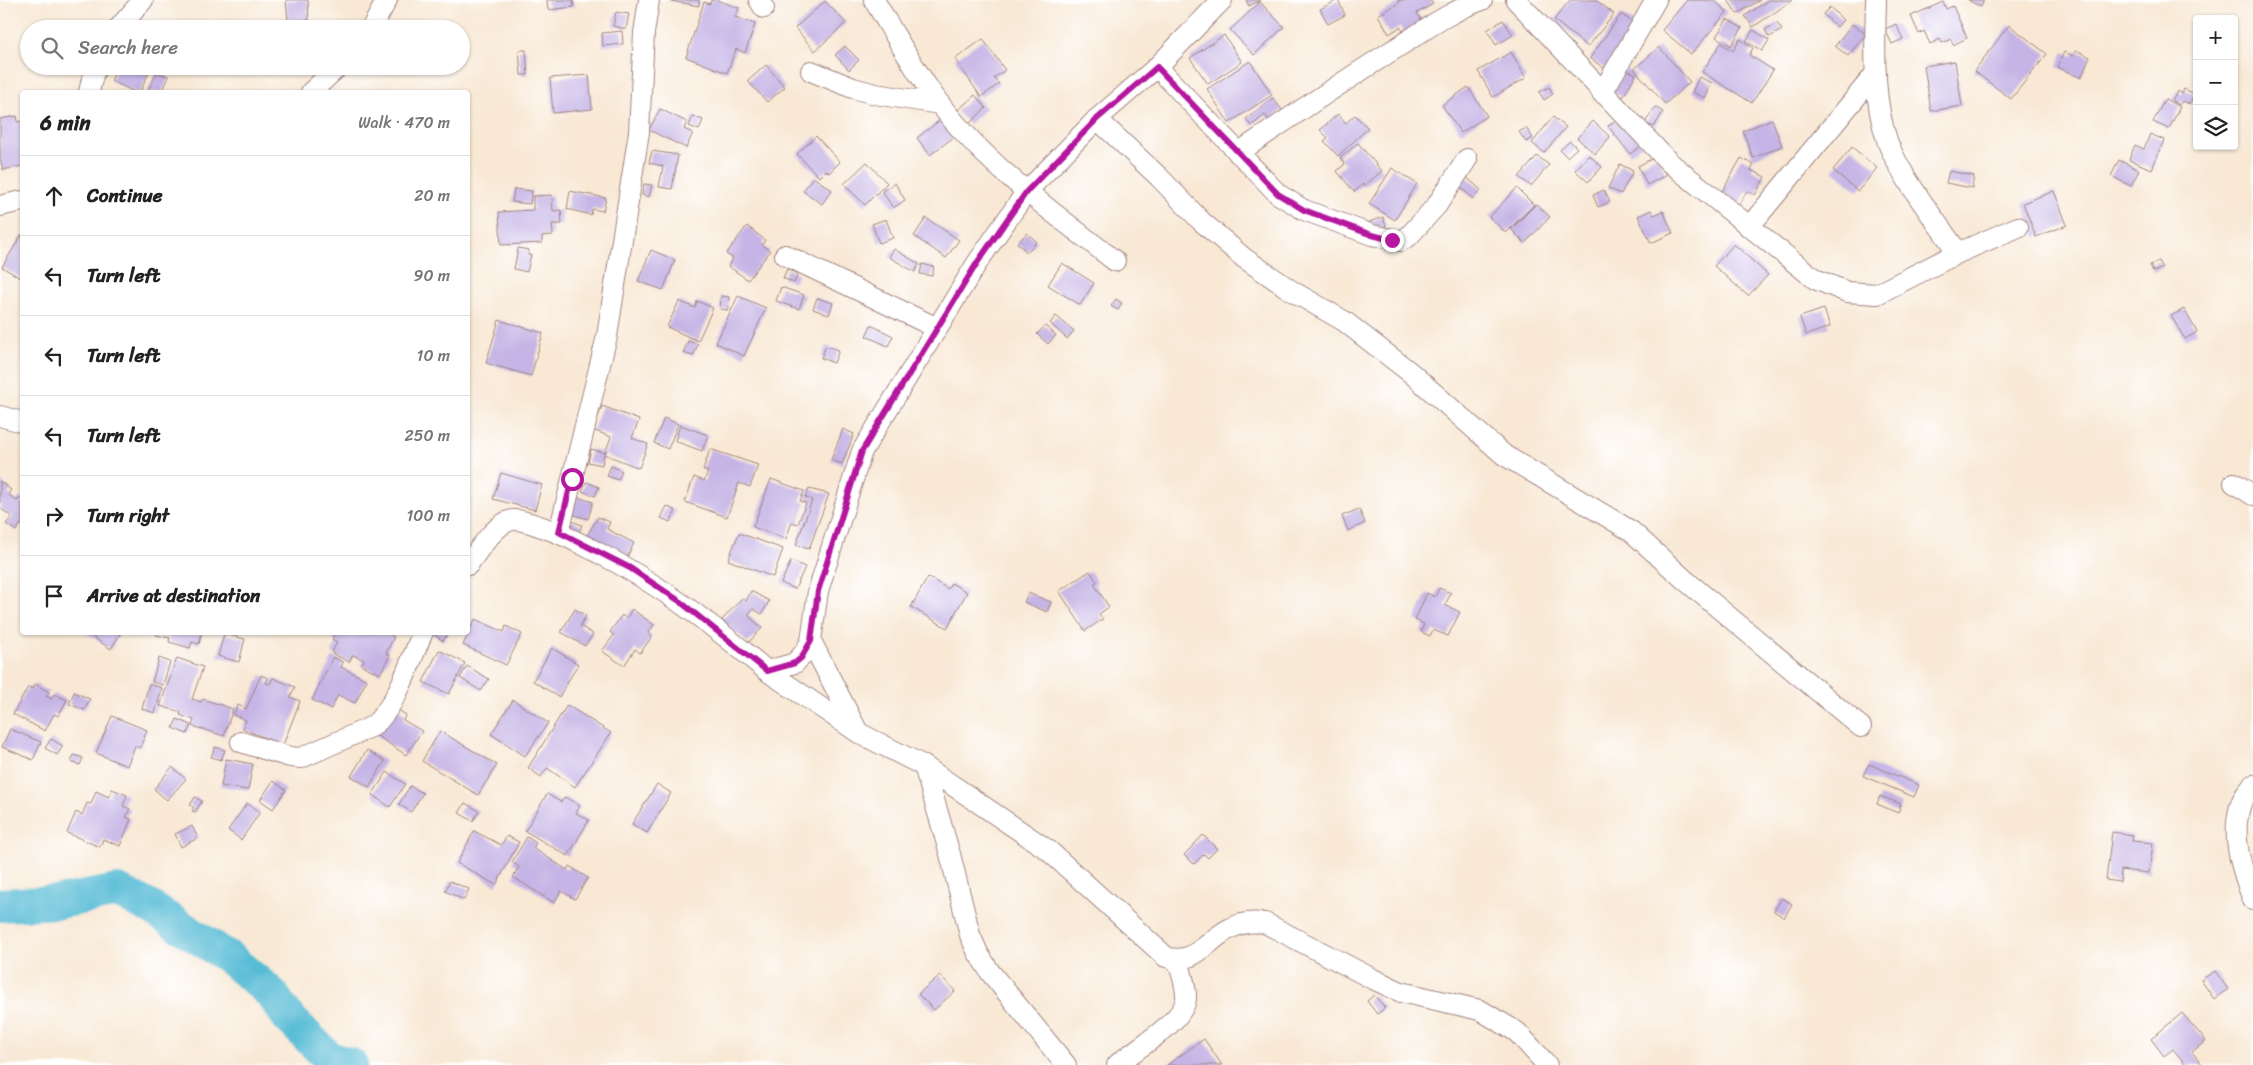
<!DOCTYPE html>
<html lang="en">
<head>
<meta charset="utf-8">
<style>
	:root { --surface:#fff; --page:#f6f6f6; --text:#222; --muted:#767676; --line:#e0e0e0 }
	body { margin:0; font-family:Sriracha,sans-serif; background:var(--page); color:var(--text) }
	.controls { position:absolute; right:15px; top:15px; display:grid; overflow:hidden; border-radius:5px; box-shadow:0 1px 4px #0004 }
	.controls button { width:45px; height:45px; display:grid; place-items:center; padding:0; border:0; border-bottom:1px solid var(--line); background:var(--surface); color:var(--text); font:25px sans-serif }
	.stop { position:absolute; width:15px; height:15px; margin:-11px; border:4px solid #b5179e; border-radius:50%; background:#fff }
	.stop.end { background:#b5179e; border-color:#fff; box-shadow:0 1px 5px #0008 }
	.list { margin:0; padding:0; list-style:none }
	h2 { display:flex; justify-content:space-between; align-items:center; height:65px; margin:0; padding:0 20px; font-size:21px }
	h2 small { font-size:16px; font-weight:400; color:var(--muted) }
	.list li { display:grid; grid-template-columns:32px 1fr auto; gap:15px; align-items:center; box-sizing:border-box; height:80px; padding:0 20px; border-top:1px solid var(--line) }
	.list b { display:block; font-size:19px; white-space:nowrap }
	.list em { font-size:16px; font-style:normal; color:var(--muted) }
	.icon { flex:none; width:28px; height:28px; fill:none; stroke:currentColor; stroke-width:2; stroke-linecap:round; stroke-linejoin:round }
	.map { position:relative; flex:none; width:2253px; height:1065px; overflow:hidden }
	.search { position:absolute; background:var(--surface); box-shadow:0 1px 4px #0004; left:20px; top:20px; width:450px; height:55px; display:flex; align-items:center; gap:12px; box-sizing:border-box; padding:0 18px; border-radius:28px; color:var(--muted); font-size:19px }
	.panel { position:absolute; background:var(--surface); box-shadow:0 1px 4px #0004; left:20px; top:90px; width:450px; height:545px; border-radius:5px }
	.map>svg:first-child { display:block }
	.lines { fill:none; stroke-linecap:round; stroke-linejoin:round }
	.river { stroke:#56bbd5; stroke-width:34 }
	.building { fill:#c5b4e5 }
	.street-casing { stroke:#a18480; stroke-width:22 }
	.street { stroke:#fff; stroke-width:20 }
	.route { stroke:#b5179e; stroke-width:6 }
</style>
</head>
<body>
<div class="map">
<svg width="2253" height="1065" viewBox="0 0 2253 1065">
	<rect width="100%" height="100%" fill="#fff"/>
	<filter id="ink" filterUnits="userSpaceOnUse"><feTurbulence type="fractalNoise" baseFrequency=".02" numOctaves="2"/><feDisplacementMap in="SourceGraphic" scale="10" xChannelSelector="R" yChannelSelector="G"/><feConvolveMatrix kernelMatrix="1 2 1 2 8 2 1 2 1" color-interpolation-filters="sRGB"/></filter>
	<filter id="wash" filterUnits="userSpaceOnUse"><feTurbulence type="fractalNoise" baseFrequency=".0096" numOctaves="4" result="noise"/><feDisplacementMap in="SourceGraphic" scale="20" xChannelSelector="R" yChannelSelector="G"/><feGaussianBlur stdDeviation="1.12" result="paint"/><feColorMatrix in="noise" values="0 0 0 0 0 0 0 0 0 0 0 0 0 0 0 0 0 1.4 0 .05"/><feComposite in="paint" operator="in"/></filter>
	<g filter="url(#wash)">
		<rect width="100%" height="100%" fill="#f8e8d4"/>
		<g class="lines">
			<path class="river" d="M0 905 59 902 118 891 150 907 228 957 271 993 288 1017 329 1058 351 1065"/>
		</g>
		<g id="blocks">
			<g class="building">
				<path d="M286 0H308L309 20 288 21Z"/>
				<path d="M547 0H573L574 7 548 10Z"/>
				<path d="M666 0H699V6Z"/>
				<path d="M711 0H717L739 8 735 17 755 24 745 53 736 49 727 73 686 57 704 2 710 4Z"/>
				<path d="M1246 0H1261L1249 6Z"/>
				<path d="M1338 0 1345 15 1328 24 1320 9Z"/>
				<path d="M1398 0H1430L1433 4 1417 13 1422 21 1404 32 1400 27 1389 34 1378 15 1399 3Z"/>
				<path d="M1570 0H1596L1614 14 1588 47 1554 20Z"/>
				<path d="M1687 0H1714L1727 12 1691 54 1662 30Z"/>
				<path d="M1728 0H1760L1737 14Z"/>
				<path d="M1768 0H1793L1753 27 1745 16Z"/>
				<path d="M1968 0H1984L1981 7Z"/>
				<path d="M825 1 846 23 815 51 795 28Z"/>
				<path d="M1260 2 1284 27 1254 55 1230 30Z"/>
				<path d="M1943 2 1946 9 1953 6 1967 38 1953 45 1951 39 1942 43 1940 39 1930 44 1924 31 1919 34 1911 16Z"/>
				<path d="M1830 7 1843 20 1837 27 1823 14Z"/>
				<path d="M616 12 629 14 626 29 613 26Z"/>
				<path d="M1621 14 1636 24 1605 69 1590 58Z"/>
				<path d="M1727 19 1742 28 1731 46 1716 37Z"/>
				<path d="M1503 20 1513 35 1496 45 1487 30Z"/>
				<path d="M1777 23 1782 30 1769 37 1765 30Z"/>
				<path d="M1852 24 1866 34 1848 56 1835 46Z"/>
				<path d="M1896 24 1903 39 1892 44 1885 29Z"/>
				<path d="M400 25 438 26V29H400Z"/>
				<path d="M2009 25 2047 54 2011 99 1974 71Z"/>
				<path d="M1753 30 1769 40 1762 51 1746 41Z"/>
				<path d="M622 31 623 44 603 46 602 33Z"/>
				<path d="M1224 35 1242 62 1208 84 1190 58Z"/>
				<path d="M983 39 1005 70 994 78 999 84 981 97 955 59Z"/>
				<path d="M1740 39 1753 48 1749 55 1773 70 1752 103 1702 72 1721 43 1733 51Z"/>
				<path d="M845 46 859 60 849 70 835 55Z"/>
				<path d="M1659 47 1690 82 1665 104 1634 69Z"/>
				<path d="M519 50H526L528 75H521Z"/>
				<path d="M2076 50 2090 57 2081 78 2057 67 2064 52 2073 56Z"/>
				<path d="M1511 52 1526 78 1493 97 1478 71Z"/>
				<path d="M1250 61 1272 95 1229 123 1207 89Z"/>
				<path d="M1955 61 1962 106 1931 111 1924 66Z"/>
				<path d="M766 65 785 87 767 102 748 81Z"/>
				<path d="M118 66H152L140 92H135L111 81Z"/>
				<path d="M1625 69 1636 74 1623 97 1613 92Z"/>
				<path d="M157 72 169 77 162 92H147Z"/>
				<path d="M589 75 592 109 553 113 550 78Z"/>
				<path d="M1699 77 1712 83 1705 98 1692 92Z"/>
				<path d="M1468 87 1487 116 1461 133 1442 105Z"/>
				<path d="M1549 87 1553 94 1544 100 1539 92Z"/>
				<path d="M2184 89 2195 94 2190 104 2182 101 2179 105 2172 100 2178 91 2182 94Z"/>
				<path d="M975 95 986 108 969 124 957 111Z"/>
				<path d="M1273 98 1282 110 1269 120 1265 115 1251 126 1246 119Z"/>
				<path d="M2165 99 2180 107 2169 129 2153 122Z"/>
				<path d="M1655 107 1663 112 1654 127 1645 123Z"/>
				<path d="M660 109 687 122 684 129 693 133 686 148 649 130Z"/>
				<path d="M1338 114 1346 123 1355 115 1368 128 1338 156 1324 141 1328 138 1320 130Z"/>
				<path d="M17 116 18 122 22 121V166L3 170 0 159V119Z"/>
				<path d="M693 116 703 120 699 130 689 126Z"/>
				<path d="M1621 116 1642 145 1630 154 1608 126Z"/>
				<path d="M1553 117 1566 127 1544 153 1532 143Z"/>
				<path d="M1772 119 1782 146 1753 158 1743 131Z"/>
				<path d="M940 120 954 137 930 155 917 138Z"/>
				<path d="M1593 121 1610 137 1595 154 1577 138Z"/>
				<path d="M1526 128 1533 138 1526 142 1519 132Z"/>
				<path d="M2150 134 2164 140 2152 169 2129 160 2135 145 2144 149Z"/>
				<path d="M816 136 840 162 829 173 826 170 819 177 797 154Z"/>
				<path d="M1570 141 1577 148 1567 157 1560 150Z"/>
				<path d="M1358 143 1382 171 1364 186 1363 184 1354 192 1337 171 1345 164 1340 158Z"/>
				<path d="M1852 147 1877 168 1858 191 1833 170Z"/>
				<path d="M652 151 678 155 672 189 659 187 663 166 649 163Z"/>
				<path d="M1589 155 1602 167 1588 182 1575 170Z"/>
				<path d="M1537 156 1549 165 1531 186 1519 177Z"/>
				<path d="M1657 156 1666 175 1647 185 1638 166Z"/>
				<path d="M1741 158 1754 165 1751 170 1765 177 1755 195 1747 191 1739 204 1731 200 1718 199Z"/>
				<path d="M2119 160 2139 170 2131 186 2111 176Z"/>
				<path d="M867 162 887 183 865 205 844 184Z"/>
				<path d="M1620 164 1633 171 1621 194 1608 188Z"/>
				<path d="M1392 168 1417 184 1395 220 1369 204Z"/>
				<path d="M1949 171 1974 176 1972 188 1946 183Z"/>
				<path d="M1464 175 1481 190 1473 199 1457 184Z"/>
				<path d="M813 177 832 190 822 204 803 191Z"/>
				<path d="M895 183 905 200 893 208 882 191Z"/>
				<path d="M644 184 652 185 649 197 642 195Z"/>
				<path d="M1517 188 1534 205 1506 233 1489 217Z"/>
				<path d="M514 189 532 191 530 204 512 202Z"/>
				<path d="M1604 190 1610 202 1598 207 1593 195Z"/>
				<path d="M570 191 606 198 603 211 592 209 591 215 567 209Z"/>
				<path d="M2054 191 2067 225 2036 237 2023 203Z"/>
				<path d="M552 195 553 211 561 210 562 224H552L553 235 542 236V243L501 245 499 212 533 210V196Z"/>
				<path d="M1536 204 1550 217 1525 243 1511 229Z"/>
				<path d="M1651 210 1654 215 1663 211 1673 233 1651 243 1638 216Z"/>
				<path d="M1383 217 1386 226 1372 231 1369 222Z"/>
				<path d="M926 218 959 240 946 258 914 236Z"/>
				<path d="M886 219 893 238 879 243 872 224Z"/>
				<path d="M747 226 765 240 762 245 770 251 748 280 728 266 733 258 726 254Z"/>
				<path d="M1027 233 1037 242 1027 252 1017 243Z"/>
				<path d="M22 234V279L2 267Z"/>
				<path d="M1734 244 1768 275 1748 296 1714 266Z"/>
				<path d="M518 248 529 250 528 255H531L527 272 514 269Z"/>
				<path d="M894 249 919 264 915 272 889 257Z"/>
				<path d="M651 250 675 260 663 290 638 281Z"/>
				<path d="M2159 261 2163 268 2153 272 2150 265Z"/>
				<path d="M1062 263 1094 283 1080 305 1048 285Z"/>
				<path d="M922 264 934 267 932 276 920 274Z"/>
				<path d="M787 269 798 274 794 283 783 278Z"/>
				<path d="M781 287 804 295 799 309 776 301Z"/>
				<path d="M721 296 729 297 728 310 720 309Z"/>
				<path d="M738 296 766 308 744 356 716 343Z"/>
				<path d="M817 298 833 303 829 315 813 309Z"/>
				<path d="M1116 299 1122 303 1118 310 1111 306Z"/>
				<path d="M679 301 695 308 697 301 713 308 698 341 667 327Z"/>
				<path d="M1824 309 1830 327 1806 335 1800 317Z"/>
				<path d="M2184 309 2197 332 2185 339 2171 316Z"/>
				<path d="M1056 316 1074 331 1067 339 1050 323Z"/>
				<path d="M499 320 543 333 531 376 486 363Z"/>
				<path d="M871 325 893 336 888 346 866 336Z"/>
				<path d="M1045 326 1056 335 1048 344 1037 334Z"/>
				<path d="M688 341 698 344 693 356 683 353Z"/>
				<path d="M826 346 839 350 834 363 821 358Z"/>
				<path d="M602 406 639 420 632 438 648 444 639 468 604 454 602 465 588 462 591 449 605 453 611 437 593 430Z"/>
				<path d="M664 418 678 424 668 449 654 443Z"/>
				<path d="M680 425 708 435 702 451 675 441Z"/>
				<path d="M843 429 854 434 842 464 831 460Z"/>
				<path d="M710 449 758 465 750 487 739 483 727 517 685 502 694 477 704 481 708 472 703 470Z"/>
				<path d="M611 466 622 471 618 480 607 476Z"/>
				<path d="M501 473 542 485 535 510 493 499Z"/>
				<path d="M771 479 804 491 800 501 806 503 798 524 792 522 786 539 753 527Z"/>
				<path d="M0 481 11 490 8 494 17 501 20 497 22 500V525L21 524 16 531 6 524 12 517 0 508Z"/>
				<path d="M586 482 599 487 595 496 582 491Z"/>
				<path d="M809 489 829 494 809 549 796 545 812 500 805 497Z"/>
				<path d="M574 496 593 502 588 519 568 513Z"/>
				<path d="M667 506 676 511 670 522 661 518Z"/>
				<path d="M1359 509 1365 523 1348 531 1342 516Z"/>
				<path d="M598 517 610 522 607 529 634 543 627 557 586 537Z"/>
				<path d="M567 519 582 525 577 537 562 531Z"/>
				<path d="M739 533 783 549 773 577 728 560Z"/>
				<path d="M791 561 805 567 795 589 781 583Z"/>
				<path d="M1090 571 1097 582 1094 584 1109 607 1099 614 1103 619 1085 631 1059 591Z"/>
				<path d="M928 577 948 589 951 583 967 592 947 628 911 607Z"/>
				<path d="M1439 588 1451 593 1445 605 1460 612 1448 636 1433 630 1430 636 1421 632 1424 624 1415 620 1427 593 1435 597Z"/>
				<path d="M751 591 769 601 762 614 753 609 748 615 762 628 748 643 722 620 742 598 746 601Z"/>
				<path d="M1028 593 1051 602 1047 612 1024 602Z"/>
				<path d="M575 609 586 616 580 626 593 634 585 646 561 632Z"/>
				<path d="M632 609 654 625 648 633 652 637 640 653 635 649 624 666 602 651 614 635 610 632 622 615 626 619Z"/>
				<path d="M475 619 504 632 506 626 522 634 506 665 463 645Z"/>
				<path d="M85 632H121L111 649Z"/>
				<path d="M157 632H202L199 644 192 642 190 648 169 642 170 638 156 635Z"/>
				<path d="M336 632H385L394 637 386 653 390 655 380 674 361 665 364 660 353 655 349 662 332 653 337 642 332 639Z"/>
				<path d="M430 632H449L443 641Z"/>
				<path d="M224 634 245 639 239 662 218 656Z"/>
				<path d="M552 648 578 664 559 697 533 681Z"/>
				<path d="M439 650 465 663 449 694 423 682Z"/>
				<path d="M333 657 343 662 341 667 367 680 355 703 338 695 331 709 312 700Z"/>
				<path d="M159 658 170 662 163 685 152 682Z"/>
				<path d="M177 658 203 667 192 699 201 702 203 699 233 709 224 736 192 726 194 720 180 715 181 712 160 706Z"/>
				<path d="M467 666 489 679 481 691 460 678Z"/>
				<path d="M261 675 268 678 266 683 270 684 273 678 295 687 290 697 300 701 283 745 243 729 246 720 233 715 238 705 246 709Z"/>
				<path d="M35 684 49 692 46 696 51 699 54 694 67 700 58 716 54 714 45 731 13 714 28 687 33 689Z"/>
				<path d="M149 684 162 688 155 713 142 709Z"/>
				<path d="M74 692 90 699 84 710 69 704Z"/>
				<path d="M513 700 548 723 525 756 491 734Z"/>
				<path d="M567 705 611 733 575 787 547 768 541 777 528 768Z"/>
				<path d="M394 707 406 715 403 720 422 731 406 755 376 735Z"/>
				<path d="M112 716 147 730 140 748 135 746 127 766 96 753Z"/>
				<path d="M177 719 191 725 187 734 173 728Z"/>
				<path d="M10 729 41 742 33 760 2 747Z"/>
				<path d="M440 731 497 765 478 795 422 761Z"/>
				<path d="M51 739 63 746 57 755 45 748Z"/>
				<path d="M215 747 225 750 221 760 211 757Z"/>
				<path d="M367 750 385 761 369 787 351 776Z"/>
				<path d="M74 755 83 758 80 765 71 762Z"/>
				<path d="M226 759 253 764 248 790 221 786Z"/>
				<path d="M1869 764 1919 785 1914 797 1863 776Z"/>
				<path d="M172 767 186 779 167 800 154 789Z"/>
				<path d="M387 772 405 784 390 807 372 795Z"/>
				<path d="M273 781 286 790 273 809 260 800Z"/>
				<path d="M657 784 671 793 647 833 632 824Z"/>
				<path d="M410 786 423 793 411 812 399 804Z"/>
				<path d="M112 789 127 795 123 806 130 809 126 817 131 819 120 846 103 839 100 847 67 833 76 812 82 815 87 803 91 804 96 791 109 797Z"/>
				<path d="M547 794 561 802 565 797 580 806 576 813 589 820 568 856 525 831Z"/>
				<path d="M1880 796 1901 804 1898 813 1877 804Z"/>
				<path d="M195 797 202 801 195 812 192 811 194 808 190 805Z"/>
				<path d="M247 803 260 812 241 840 228 830Z"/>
				<path d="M465 803 479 811 473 821 459 813Z"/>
				<path d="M192 826 198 838 181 847 175 834Z"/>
				<path d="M474 831 501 845 507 836 519 842 496 885 457 863Z"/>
				<path d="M2112 832 2133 835 2132 841 2153 843 2149 873 2121 870 2120 882 2106 880Z"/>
				<path d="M1203 835 1217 849 1208 858 1204 854 1194 864 1184 855Z"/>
				<path d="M527 837 536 843 533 848 567 870 569 866 588 878 575 899 561 891 554 903 513 877 519 867 512 862Z"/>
				<path d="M450 881 469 889 464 900 445 891Z"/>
				<path d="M1782 898 1792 904 1784 918 1774 911Z"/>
				<path d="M2215 971 2228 989 2214 999 2201 980Z"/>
				<path d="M940 975 955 991 934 1010 918 994Z"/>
				<path d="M1374 995 1385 1008 1377 1014 1367 1001Z"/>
				<path d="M2182 1013 2206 1041 2192 1052 2203 1065H2186L2173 1049 2164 1056 2151 1039Z"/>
				<path d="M1204 1039 1222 1065H1167Z"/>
			</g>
		</g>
	</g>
	<g filter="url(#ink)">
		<use href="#blocks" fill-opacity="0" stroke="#a18480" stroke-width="1"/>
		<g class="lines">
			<defs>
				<g id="street">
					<path d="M759 0 764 8"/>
					<path d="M874 0C895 35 915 71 939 103 987 166 1054 213 1115 261"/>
					<path d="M1516 0 1669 162 1815 279 1847 292 1877 294 1958 253 2018 227"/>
					<path d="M1876 0C1875 46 1872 99 1888 143 1901 177 1937 222 1958 253"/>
					<path d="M118 29 143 0"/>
					<path d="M371 29 387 0"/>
					<path d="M1157 67 1278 194 1304 210 1372 235 1401 241 1409 236 1437 205 1467 159"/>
					<path d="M811 71 853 88 875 94 940 104"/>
					<path d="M89 92 93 75 97 66"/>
					<path d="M311 92 339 66"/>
					<path d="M1602 93 1656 0"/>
					<path d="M1097 119 1159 177 1201 221 1244 258 1292 291 1344 321 1411 373 1504 455 1631 531 1685 580 1861 727"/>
					<path d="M1238 153C1289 118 1341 83 1393 50 1422 32 1450 11 1482 0"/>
					<path d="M0 206 22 201"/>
					<path d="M1749 227 1876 73"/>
					<path d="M785 255 937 328"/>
					<path d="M0 416 22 422"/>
					<path d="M2234 483 2253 495"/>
					<path d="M559 532 607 336 639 132 644 33 649 0"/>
					<path d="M468 565C477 552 496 522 513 520 522 519 533 524 542 527 561 533 577 542 595 551 658 583 713 625 767 671L795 663 804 653 811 641 818 591 862 451 977 263 1027 191 1097 119 1157 67 1222 0"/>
					<path d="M811 641 858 732"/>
					<path d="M767 671 859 733 924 766 1048 850 1166 957C1196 966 1207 939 1231 928 1243 922 1252 922 1265 923L1373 979 1401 992 1480 1010 1517 1032 1547 1065"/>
					<path d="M241 742 290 757 301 758 373 726C398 704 409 663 423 632"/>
					<path d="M924 766 950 854 970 935 978 953 990 972 1066 1065"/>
					<path d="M2253 785C2250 790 2244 795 2242 801 2229 833 2242 870 2253 900"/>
					<path d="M1117 1065C1134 1049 1183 1023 1186 999 1187 986 1181 972 1178 961"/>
				</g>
			</defs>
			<use href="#street" class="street-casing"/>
			<use href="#street" class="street"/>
		</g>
	</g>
	<g class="lines" filter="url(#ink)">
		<path class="route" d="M572 479 559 532 630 568 678 600 767 671 795 663 801 658 811 641 818 591 862 451 977 263 1027 191 1097 119 1157 67 1278 194 1304 210 1372 235 1392 240"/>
	</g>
</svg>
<div class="controls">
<button>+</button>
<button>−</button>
<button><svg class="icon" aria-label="layers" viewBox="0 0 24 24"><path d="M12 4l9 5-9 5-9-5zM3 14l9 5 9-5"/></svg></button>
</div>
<div class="stop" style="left:572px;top:479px"></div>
<div class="stop end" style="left:1392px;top:240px"></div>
<div class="search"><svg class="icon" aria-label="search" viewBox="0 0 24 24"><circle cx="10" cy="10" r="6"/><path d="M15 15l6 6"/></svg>Search here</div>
<section class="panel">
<h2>6 min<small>Walk · 470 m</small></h2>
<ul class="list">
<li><svg class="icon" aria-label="ahead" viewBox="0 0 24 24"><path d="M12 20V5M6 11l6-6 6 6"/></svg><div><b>Continue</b></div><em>20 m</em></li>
<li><svg class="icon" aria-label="left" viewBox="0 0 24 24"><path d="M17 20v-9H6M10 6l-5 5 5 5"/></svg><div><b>Turn left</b></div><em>90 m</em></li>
<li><svg class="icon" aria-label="left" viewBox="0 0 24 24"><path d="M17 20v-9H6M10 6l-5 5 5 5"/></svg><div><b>Turn left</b></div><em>10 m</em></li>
<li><svg class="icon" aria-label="left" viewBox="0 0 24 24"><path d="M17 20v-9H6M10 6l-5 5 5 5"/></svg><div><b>Turn left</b></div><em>250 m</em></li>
<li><svg class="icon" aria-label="right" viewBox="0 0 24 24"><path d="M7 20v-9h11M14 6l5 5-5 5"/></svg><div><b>Turn right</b></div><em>100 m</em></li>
<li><svg class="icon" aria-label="arrive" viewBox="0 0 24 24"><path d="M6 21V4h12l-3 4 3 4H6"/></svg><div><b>Arrive at destination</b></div></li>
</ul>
</section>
</div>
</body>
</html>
